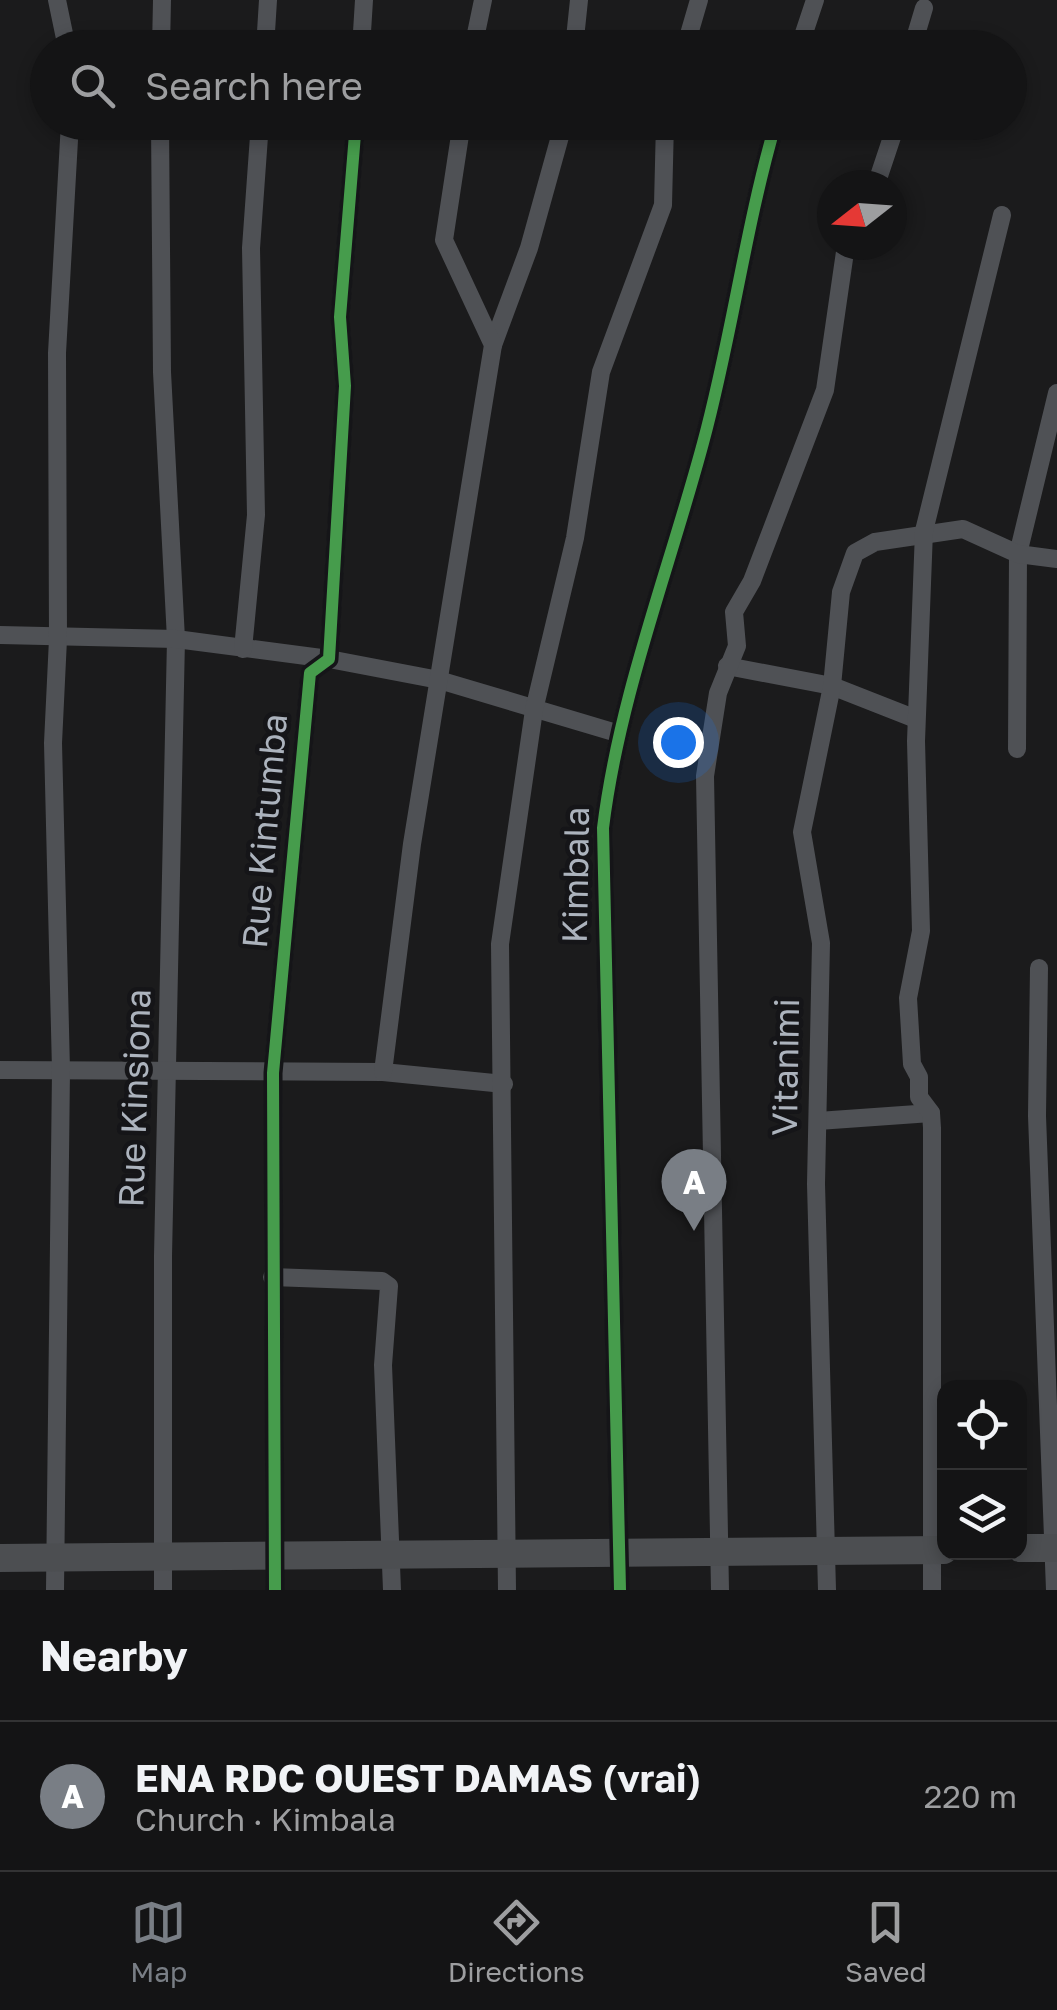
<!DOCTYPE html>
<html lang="en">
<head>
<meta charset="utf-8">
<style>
	:root { --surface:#141415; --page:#212122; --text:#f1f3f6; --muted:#9d9ea0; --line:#333334; --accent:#797e85 }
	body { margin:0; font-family:"Golos Text",sans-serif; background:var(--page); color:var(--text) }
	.controls { position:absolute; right:30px; bottom:30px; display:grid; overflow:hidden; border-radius:20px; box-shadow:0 5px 15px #0003 }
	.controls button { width:90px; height:90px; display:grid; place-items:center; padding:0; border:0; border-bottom:2px solid var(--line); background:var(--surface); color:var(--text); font:50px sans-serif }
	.compass { position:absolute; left:817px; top:170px; width:90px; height:90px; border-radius:50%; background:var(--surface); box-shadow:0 5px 15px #0003; rotate:253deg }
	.you { position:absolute; left:678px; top:742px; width:35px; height:35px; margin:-25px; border:8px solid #fff; border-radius:50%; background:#1a73e8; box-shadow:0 0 0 15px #1a73e833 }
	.badge { display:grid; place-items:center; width:65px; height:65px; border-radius:50%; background:var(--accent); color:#fff; font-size:32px; font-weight:700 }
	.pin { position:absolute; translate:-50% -82px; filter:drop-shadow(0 2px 5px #0008) }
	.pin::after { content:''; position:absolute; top:52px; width:35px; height:30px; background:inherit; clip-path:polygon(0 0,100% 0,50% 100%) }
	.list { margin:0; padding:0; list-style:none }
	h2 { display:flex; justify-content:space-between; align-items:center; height:130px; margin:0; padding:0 40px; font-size:42px }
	h2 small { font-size:32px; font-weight:400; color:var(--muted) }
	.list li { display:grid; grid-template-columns:65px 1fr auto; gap:30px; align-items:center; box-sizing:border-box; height:150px; padding:0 40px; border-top:2px solid var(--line) }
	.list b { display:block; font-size:38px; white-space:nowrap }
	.list p { margin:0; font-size:32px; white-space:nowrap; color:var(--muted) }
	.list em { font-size:32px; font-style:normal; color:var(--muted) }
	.icon { flex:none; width:55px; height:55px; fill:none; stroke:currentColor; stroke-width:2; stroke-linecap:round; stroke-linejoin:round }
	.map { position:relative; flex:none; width:1057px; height:1590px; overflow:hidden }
	.search { position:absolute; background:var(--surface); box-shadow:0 5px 15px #0003; left:30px; right:30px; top:30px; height:110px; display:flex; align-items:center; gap:25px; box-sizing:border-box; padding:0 35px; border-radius:55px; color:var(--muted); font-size:38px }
	.sheet { height:280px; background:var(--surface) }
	nav { display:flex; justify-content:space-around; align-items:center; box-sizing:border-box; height:140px; border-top:2px solid var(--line); background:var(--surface); font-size:28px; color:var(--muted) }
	nav a { display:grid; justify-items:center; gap:5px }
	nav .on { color:var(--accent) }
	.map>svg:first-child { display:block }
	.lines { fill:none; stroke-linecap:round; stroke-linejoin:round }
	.minor { stroke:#4f5155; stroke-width:18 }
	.trunk { stroke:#4c4e51; stroke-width:28 }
	.cycleway-casing { stroke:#151518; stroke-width:19 }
	.cycleway { stroke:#469c4c; stroke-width:12 }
	.labels { text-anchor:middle; stroke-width:9; stroke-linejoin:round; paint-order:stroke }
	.street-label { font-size:35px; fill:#acb3bd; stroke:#151518 }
</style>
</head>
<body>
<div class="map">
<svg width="1057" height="1590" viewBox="0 0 1057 1590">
	<rect width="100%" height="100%" fill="#1b1b1c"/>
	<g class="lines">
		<g class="minor">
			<path d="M57 0 67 48"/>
			<path d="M161 48 162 0"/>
			<path d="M265 48 268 0"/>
			<path d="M361 48 364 0"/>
			<path d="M473 48 483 0"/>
			<path d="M574 48 579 0"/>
			<path d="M685 48 699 0"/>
			<path d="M799 48 815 0"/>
			<path d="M912 48 924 8"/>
			<path d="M160 122 162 372 176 639 163 1256V1590"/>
			<path d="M876 185 897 122"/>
			<path d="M493 345 529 248 564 122"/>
			<path d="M0 635 176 639 329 659 439 680 620 734"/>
			<path d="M243 649 256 515 251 248 260 122"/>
			<path d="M727 666 832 686 916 719"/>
			<path d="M1017 749 1018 554 1057 393"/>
			<path d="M1039 968 1037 1116 1055 1590"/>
			<path d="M0 1070 383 1072 504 1084"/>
			<path d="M383 1072 412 844 493 345 444 240 462 122"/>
			<path d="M818 1121 931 1113"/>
			<path d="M272 1277 382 1281 389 1286 383 1365 392 1590"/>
			<path d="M55 1590 61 1070 53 743 58 639 57 353 70 122"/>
			<path d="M275 1590 273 1073 310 673 329 659 345 386 340 317 356 122"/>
			<path d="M507 1590 500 944 534 710 575 538 601 372 663 205 665 122"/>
			<path d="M620 1590 603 828C619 697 669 570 703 443 732 337 745 228 776 122"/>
			<path d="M720 1590 705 776 718 693 737 646 734 612 752 581 825 390 846 245"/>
			<path d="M827 1590 816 1184 821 943 802 832 832 686 841 592 855 553 875 542 963 529 1018 554 1057 559"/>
			<path d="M932 1590V1128L931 1113 919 1097V1077L912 1064 908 998 921 931 916 741 924 531 1002 215"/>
		</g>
		<g class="trunk">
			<path d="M1020 1548H1057"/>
			<path d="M0 1558 944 1550"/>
		</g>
		<defs>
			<g id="cycleway">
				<path d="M275 1590 273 1073 310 673 329 659 345 386 340 317 356 122"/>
				<path d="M620 1590 603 828C619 697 669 570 703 443 732 337 745 228 776 122"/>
			</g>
		</defs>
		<use href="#cycleway" class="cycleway-casing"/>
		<use href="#cycleway" class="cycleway"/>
	</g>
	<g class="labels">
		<g class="street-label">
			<text transform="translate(265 831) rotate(-85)" y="12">Rue Kintumba</text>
			<text transform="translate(576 875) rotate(-89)" y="12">Kimbala</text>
			<text transform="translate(786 1067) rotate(-89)" y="12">Vitanimi</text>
			<text transform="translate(135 1098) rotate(-88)" y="12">Rue Kinsiona</text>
		</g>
	</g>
</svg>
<div class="controls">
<button><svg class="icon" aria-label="locate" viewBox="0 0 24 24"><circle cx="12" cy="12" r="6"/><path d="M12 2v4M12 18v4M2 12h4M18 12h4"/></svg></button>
<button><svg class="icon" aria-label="layers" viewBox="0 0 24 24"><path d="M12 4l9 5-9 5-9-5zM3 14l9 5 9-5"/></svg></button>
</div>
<svg class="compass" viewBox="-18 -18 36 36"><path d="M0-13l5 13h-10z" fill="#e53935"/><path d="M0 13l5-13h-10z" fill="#9d9ea0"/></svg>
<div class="you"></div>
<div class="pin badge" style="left:694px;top:1231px">A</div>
<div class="search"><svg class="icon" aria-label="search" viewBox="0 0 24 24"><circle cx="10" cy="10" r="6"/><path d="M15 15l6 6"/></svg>Search here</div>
</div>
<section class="sheet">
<h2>Nearby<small></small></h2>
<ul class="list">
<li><span class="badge">A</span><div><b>ENA RDC OUEST DAMAS (vrai)</b><p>Church · Kimbala</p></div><em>220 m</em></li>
</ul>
</section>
<nav>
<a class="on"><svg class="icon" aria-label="map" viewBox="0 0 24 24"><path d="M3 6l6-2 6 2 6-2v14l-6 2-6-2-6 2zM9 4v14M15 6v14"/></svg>Map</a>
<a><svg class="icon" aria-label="directions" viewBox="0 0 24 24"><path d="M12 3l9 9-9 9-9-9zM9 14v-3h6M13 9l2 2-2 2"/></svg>Directions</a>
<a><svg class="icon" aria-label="saved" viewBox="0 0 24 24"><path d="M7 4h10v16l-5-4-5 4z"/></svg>Saved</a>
</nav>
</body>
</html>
